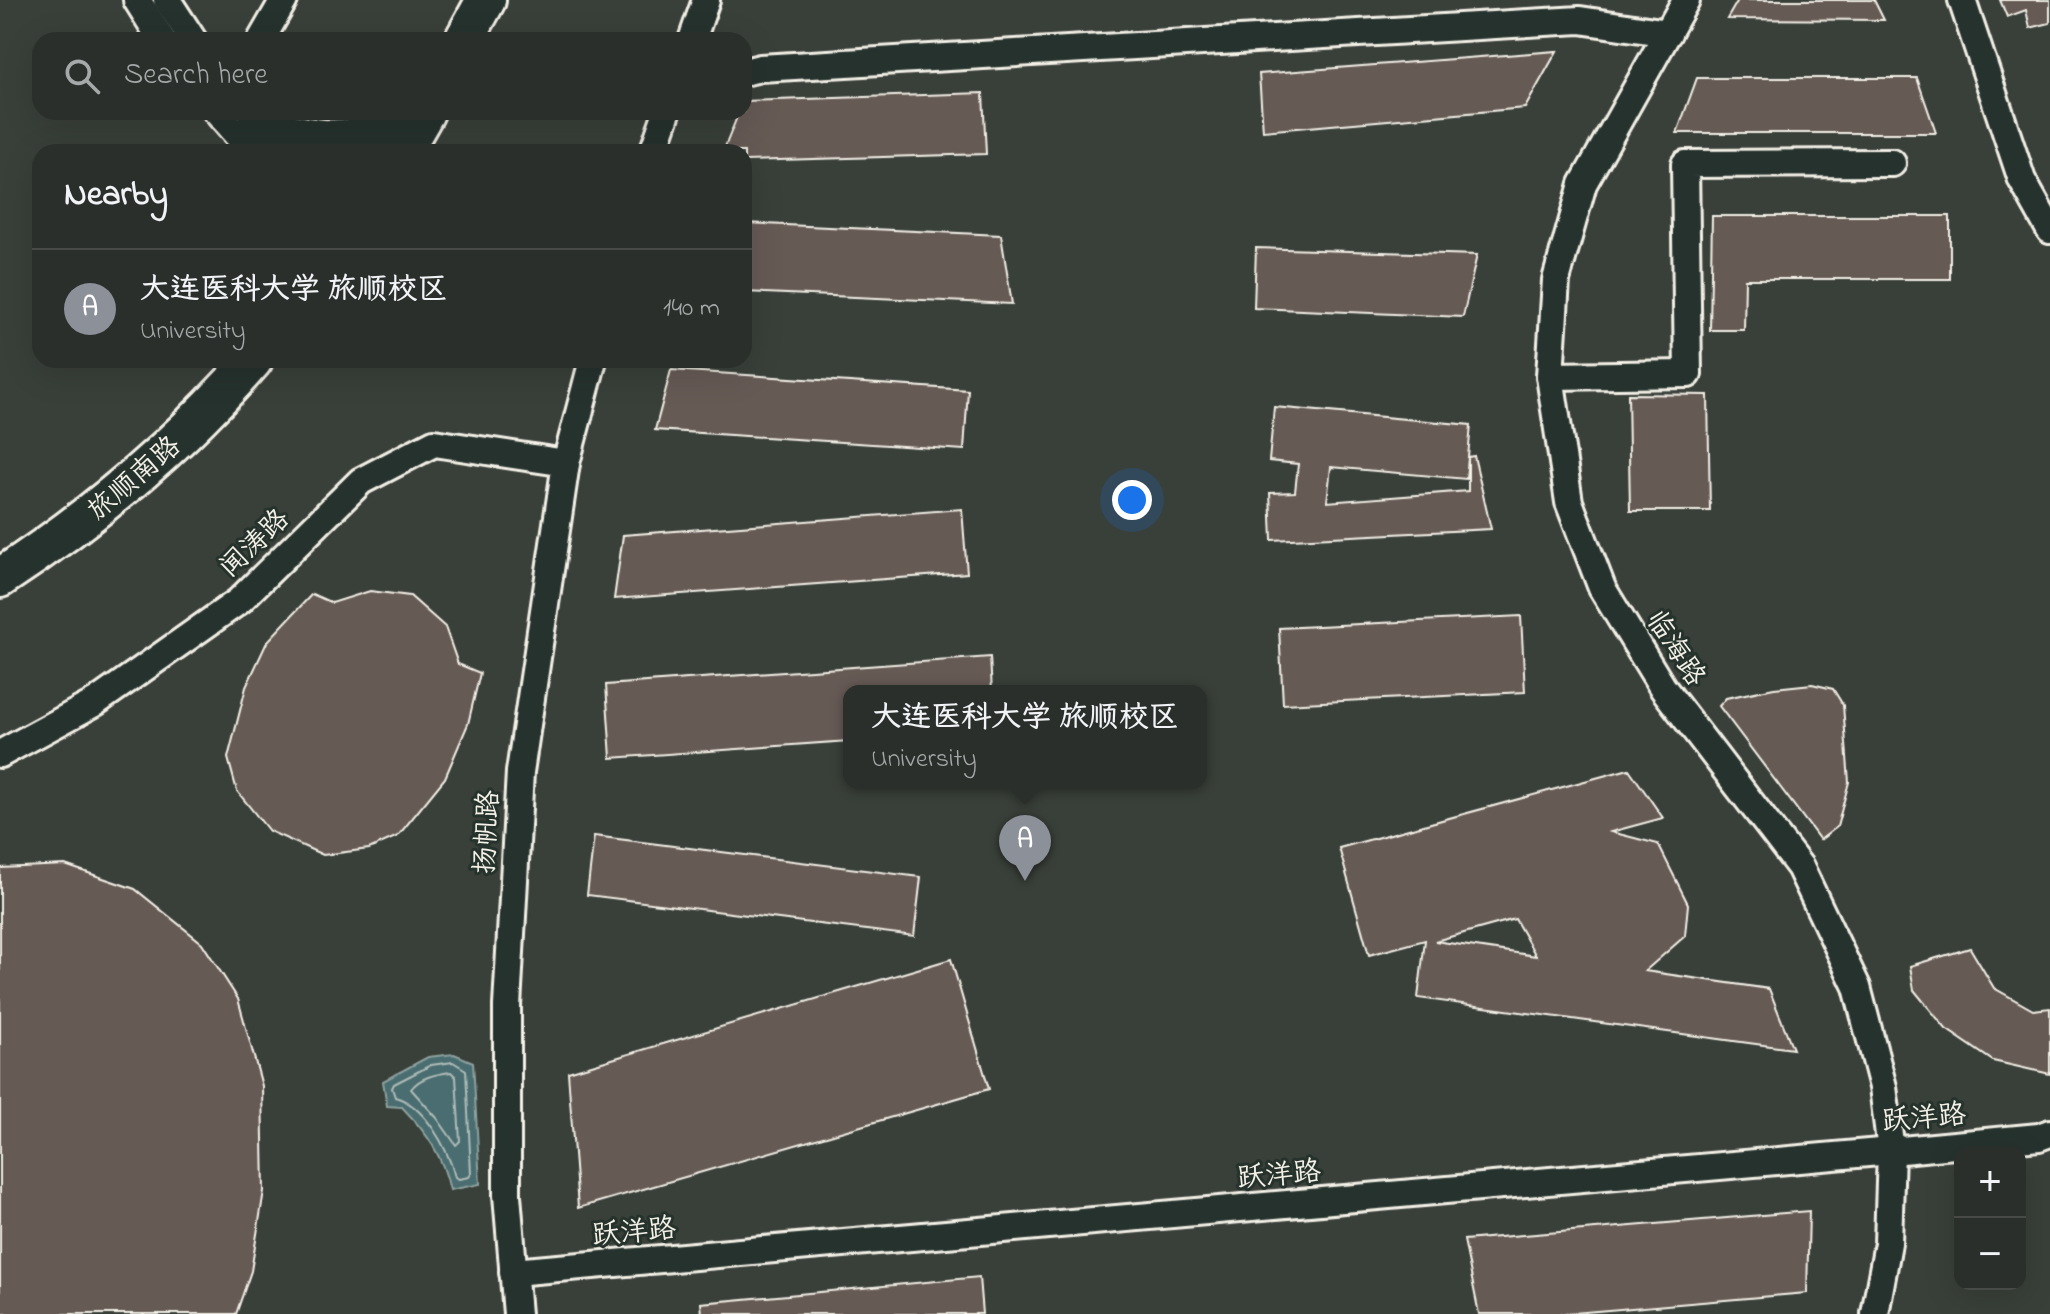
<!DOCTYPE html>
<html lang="en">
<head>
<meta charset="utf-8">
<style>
	:root { --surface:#2b2f2b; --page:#333733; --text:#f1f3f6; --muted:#a6a9a9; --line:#474a47; --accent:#8c9099 }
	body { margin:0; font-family:"Indie Flower","LXGW WenKai TC",sans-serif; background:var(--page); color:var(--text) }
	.controls { position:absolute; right:24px; bottom:24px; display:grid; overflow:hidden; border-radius:16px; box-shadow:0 8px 32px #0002 }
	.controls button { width:72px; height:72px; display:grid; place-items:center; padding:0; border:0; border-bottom:2px solid var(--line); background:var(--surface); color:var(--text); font:40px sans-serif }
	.you { position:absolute; left:1132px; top:500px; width:28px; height:28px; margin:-20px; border:6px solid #fff; border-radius:50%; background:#1a73e8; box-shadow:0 0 0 12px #1a73e833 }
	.badge { display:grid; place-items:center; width:52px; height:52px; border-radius:50%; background:var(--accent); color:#fff; font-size:26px; font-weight:700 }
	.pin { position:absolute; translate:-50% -66px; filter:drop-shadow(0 2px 4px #0008) }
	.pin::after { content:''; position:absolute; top:42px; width:28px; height:24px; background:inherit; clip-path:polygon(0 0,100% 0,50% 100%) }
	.popup { position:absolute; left:843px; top:685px; width:364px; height:104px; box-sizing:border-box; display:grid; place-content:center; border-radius:16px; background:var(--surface); filter:drop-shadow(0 2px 6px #0005); font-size:26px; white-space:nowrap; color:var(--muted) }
	.popup b { font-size:30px; color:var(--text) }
	.popup::after { content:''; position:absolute; left:50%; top:100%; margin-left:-16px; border:16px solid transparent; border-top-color:var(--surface) }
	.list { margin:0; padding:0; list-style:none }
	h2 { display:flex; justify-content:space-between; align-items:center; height:104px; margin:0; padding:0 32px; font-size:34px }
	h2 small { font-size:26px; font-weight:400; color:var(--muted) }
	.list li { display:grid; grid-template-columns:52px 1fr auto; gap:24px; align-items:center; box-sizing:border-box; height:120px; padding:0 32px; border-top:2px solid var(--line) }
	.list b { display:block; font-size:30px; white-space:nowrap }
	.list p { margin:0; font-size:26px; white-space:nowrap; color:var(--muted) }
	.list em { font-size:26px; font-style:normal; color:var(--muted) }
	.icon { flex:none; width:44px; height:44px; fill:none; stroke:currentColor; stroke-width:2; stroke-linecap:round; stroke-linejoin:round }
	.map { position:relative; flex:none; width:2050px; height:1314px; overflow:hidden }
	.search { position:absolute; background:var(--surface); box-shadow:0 8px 32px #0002; left:32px; top:32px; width:720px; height:88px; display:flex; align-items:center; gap:20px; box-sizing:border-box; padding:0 28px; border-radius:24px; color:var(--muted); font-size:30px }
	.panel { position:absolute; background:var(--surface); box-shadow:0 8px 32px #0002; left:32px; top:144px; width:720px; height:224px; border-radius:24px }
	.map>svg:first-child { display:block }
	.water { fill:#4a6d6f; stroke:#8ea29f; stroke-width:2 }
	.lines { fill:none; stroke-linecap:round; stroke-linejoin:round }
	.shore { stroke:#b0bcb8; stroke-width:2 }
	.building { fill:#665a55; stroke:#f4f1e8; stroke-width:2; fill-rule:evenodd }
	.minor-casing { stroke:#f4f1e8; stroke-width:32 }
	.highway-casing { stroke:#f4f1e8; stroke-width:44 }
	.minor { stroke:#26332d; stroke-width:26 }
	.highway { stroke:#26332d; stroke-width:38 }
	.labels { text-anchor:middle; stroke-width:6; stroke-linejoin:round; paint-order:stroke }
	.street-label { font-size:28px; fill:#f4f1e8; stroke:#26332d }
</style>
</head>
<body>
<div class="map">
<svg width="2050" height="1314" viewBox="0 0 2050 1314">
	<rect width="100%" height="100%" fill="#393f39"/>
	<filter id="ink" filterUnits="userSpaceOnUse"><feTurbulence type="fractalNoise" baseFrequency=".0125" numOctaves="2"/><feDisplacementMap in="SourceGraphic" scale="16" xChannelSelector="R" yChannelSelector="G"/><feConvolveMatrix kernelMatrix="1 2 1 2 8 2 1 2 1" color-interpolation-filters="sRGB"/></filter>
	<g filter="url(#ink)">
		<path class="water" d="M454 1054 473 1062 480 1184 450 1190C442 1154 427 1133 402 1107L387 1106 383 1081 428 1057Z"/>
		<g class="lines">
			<g class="shore">
				<path d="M453 1062 466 1070 471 1174 469 1177 459 1179 455 1177C448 1149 425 1105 395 1097L392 1088 394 1084 431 1065Z"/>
				<path d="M451 1072 456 1077 460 1141 456 1145 437 1118 411 1089C420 1077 436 1074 451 1072Z"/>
			</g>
		</g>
		<g class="building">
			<path d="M1738 0H1874L1884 20 1727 19Z"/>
			<path d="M2000 0H2050V23L2030 28 2026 10 2007 17Z"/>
			<path d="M1557 51 1525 108 1263 131 1259 74Z"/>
			<path d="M1697 78H1917L1936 133H1677Z"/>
			<path d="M983 93 986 154 744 161V152H723L739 112H744V101Z"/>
			<path d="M1712 216H1950V279H1745L1744 330H1710Z"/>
			<path d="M744 223 1001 235 1012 304 744 292Z"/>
			<path d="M1256 248 1477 255 1463 317 1254 308Z"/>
			<path d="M671 370 968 390 964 450 655 430Z"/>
			<path d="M1628 394 1708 395 1710 511H1630Z"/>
			<path d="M1274 407 1471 425 1468 457 1474 456 1491 529 1272 540 1270 493 1295 492 1298 464 1269 461ZM1468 458V491L1327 502 1331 467 1466 479Z"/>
			<path d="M962 509 967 573 614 599 623 535Z"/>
			<path d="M370 591 410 596 445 627 458 664 480 673 468 724 445 778 398 836 369 849 323 855 269 831 237 791 228 758 246 687 267 642 312 594 332 603Z"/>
			<path d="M1521 616 1525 692 1283 704 1279 628Z"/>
			<path d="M990 657 992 691H849V741L611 758 606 685Z"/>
			<path d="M1812 684 1833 689 1843 705 1849 782 1837 827 1820 840 1719 706 1726 698 1774 688Z"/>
			<path d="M1629 769 1663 818 1611 832 1658 844 1688 904 1685 936 1645 971 1769 989 1793 1049 1418 998 1425 940 1369 955 1339 848ZM1515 919 1536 956 1435 941Z"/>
			<path d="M594 836 921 877 914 936 587 895Z"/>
			<path d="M65 865 135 889 202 943 238 999 262 1086 264 1191 251 1271 236 1314H0V868Z"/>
			<path d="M1970 948 1994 988 2033 1010 2050 1008V1074L1993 1061 1946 1029 1914 990 1910 966Z"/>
			<path d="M951 959 989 1089 578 1208 568 1072Z"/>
			<path d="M1809 1211 1807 1293 1562 1314H1479L1464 1240Z"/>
			<path d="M979 1277 982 1314H702L701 1303Z"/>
		</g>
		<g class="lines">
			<defs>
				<g id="minor">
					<path d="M137 0 162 40"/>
					<path d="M167 0 193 40"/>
					<path d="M1686 0 1583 184 1556 280 1550 376 1569 502 1602 588 1663 688 1800 867 1857 987 1883 1087 1891 1151 1888 1243 1875 1314"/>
					<path d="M1962 0 2022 180 2050 230"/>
					<path d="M261 40 284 0"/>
					<path d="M692 40 706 0"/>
					<path d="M744 72 760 68 1580 20 1668 33"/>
					<path d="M217 112 252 152"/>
					<path d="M653 152 667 112"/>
					<path d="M1550 376 1688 374 1685 164 1892 163"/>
					<path d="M0 754 96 702 239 601 361 481 434 443 566 463"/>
					<path d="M513 1272 1891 1151 2039 1137 2050 1133"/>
					<path d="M517 1314 507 1195V1006L520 772 566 463 593 360"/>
				</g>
				<g id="highway">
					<path d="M464 40 486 0"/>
					<path d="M257 122C303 141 344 146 390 128"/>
					<path d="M402 152 425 112"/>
					<path d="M0 578C94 516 179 445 253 360"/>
				</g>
			</defs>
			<use href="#minor" class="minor-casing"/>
			<use href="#highway" class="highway-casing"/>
			<use href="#minor" class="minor"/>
			<use href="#highway" class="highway"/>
		</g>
	</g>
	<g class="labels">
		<g class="street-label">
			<text transform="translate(133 477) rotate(-41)" y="10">旅顺南路</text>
			<text transform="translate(253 542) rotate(-44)" y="10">闻涛路</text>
			<text transform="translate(1677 647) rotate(57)" y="10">临海路</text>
			<text transform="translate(485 832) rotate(-87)" y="10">扬帆路</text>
			<text transform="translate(1924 1116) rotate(-5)" y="10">跃洋路</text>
			<text transform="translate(1279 1173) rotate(-5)" y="10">跃洋路</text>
			<text transform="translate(634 1230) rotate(-5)" y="10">跃洋路</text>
		</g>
	</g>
</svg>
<div class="controls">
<button>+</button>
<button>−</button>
</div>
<div class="you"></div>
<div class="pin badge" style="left:1025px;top:881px">A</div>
<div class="popup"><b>大连医科大学 旅顺校区</b>University</div>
<div class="search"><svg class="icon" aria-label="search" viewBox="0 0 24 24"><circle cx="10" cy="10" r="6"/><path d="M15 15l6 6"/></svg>Search here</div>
<section class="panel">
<h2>Nearby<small></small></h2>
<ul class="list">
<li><span class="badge">A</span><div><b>大连医科大学 旅顺校区</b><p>University</p></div><em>140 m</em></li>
</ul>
</section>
</div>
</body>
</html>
